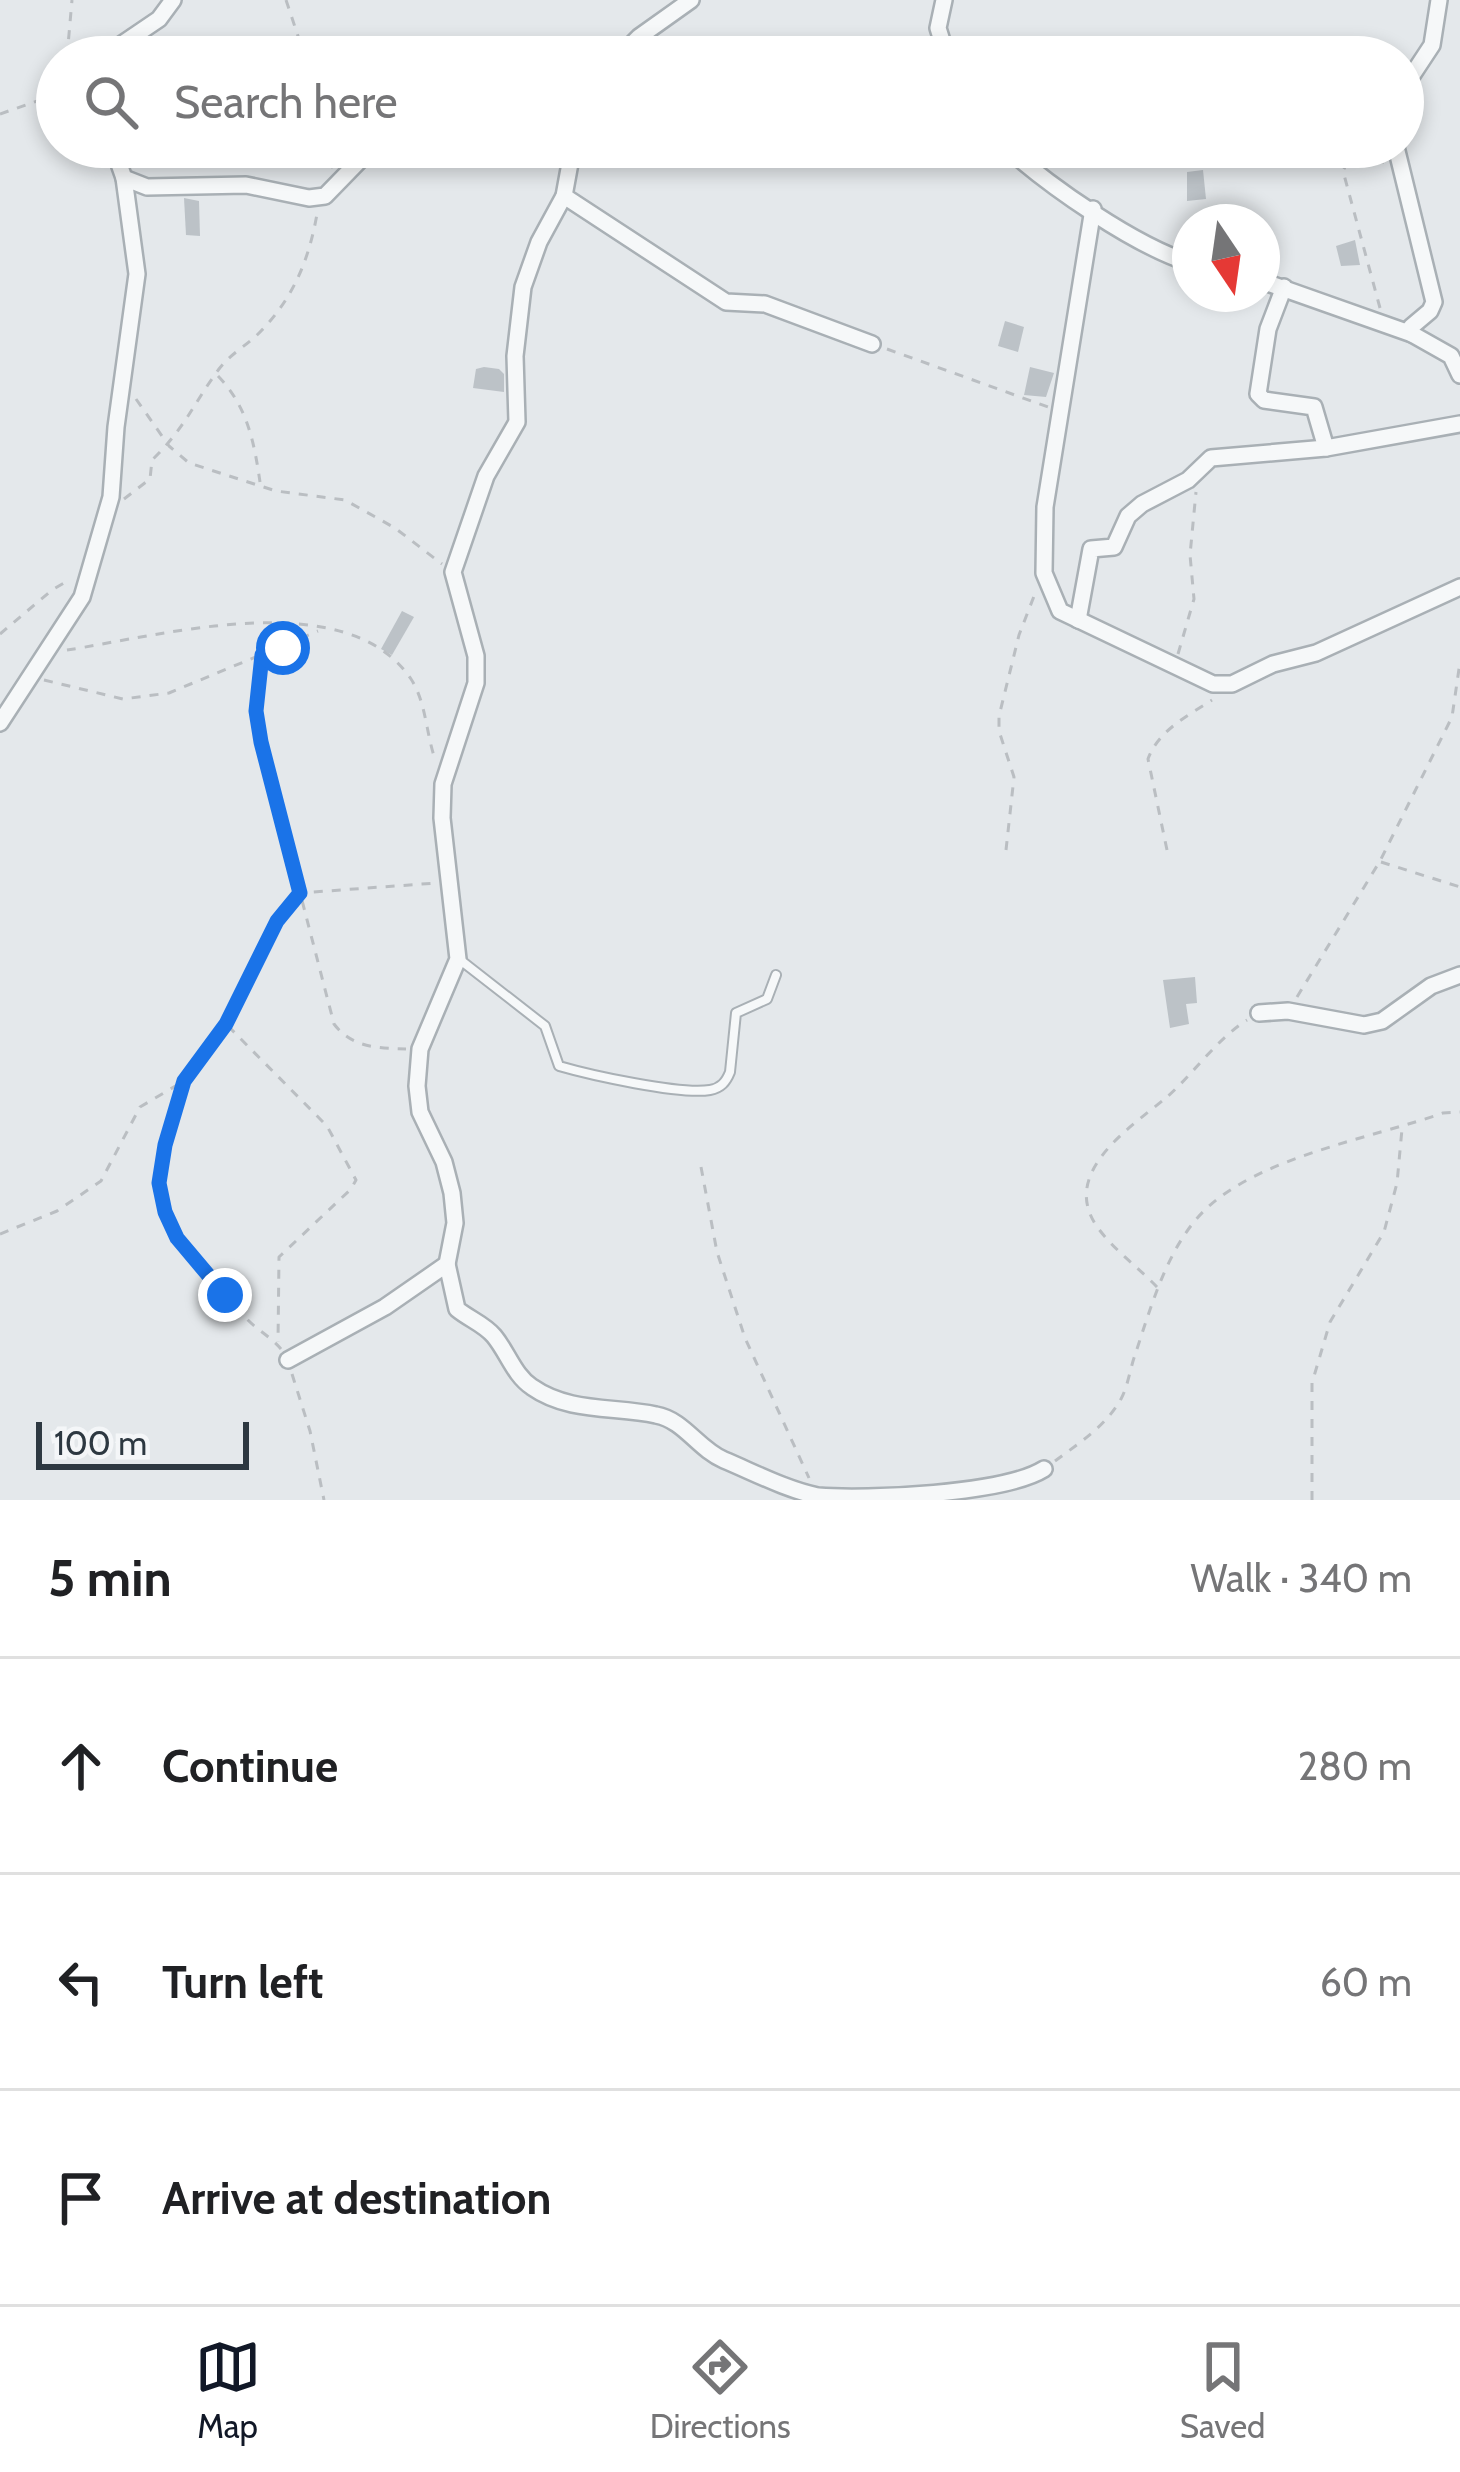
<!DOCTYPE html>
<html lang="en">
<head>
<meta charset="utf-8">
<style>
	:root { --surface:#fff; --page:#f6f6f6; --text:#202124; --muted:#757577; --line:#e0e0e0; --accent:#111827 }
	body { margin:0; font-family:Cabin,sans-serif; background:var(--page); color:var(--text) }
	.compass { position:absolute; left:1172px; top:204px; width:108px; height:108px; border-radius:50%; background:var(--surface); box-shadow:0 6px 18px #0003; rotate:167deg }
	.scale { position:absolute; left:36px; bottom:30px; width:213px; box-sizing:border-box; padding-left:12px; border:6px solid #2d3841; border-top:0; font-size:33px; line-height:42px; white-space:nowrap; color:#2d3841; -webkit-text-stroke:9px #f4f6f8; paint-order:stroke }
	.stop { position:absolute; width:36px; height:36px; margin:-27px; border:9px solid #1a73e8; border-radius:50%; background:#fff }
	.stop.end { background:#1a73e8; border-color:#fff; box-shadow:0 3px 12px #0008 }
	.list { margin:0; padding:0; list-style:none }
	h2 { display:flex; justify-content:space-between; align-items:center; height:156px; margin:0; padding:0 48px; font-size:51px }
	h2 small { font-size:39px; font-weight:400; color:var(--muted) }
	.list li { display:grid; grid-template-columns:78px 1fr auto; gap:36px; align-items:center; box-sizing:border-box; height:216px; padding:0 48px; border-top:3px solid var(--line) }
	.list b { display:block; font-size:45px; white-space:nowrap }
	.list em { font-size:39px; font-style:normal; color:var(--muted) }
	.icon { flex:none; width:66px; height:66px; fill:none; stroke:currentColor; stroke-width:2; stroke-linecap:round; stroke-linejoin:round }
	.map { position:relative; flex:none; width:1460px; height:1500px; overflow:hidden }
	.search { position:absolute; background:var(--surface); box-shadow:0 6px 18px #0003; left:36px; right:36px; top:36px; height:132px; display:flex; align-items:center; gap:30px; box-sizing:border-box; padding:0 42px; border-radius:66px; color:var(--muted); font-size:45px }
	.sheet { height:804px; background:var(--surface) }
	nav { display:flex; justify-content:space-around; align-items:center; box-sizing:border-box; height:168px; border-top:3px solid var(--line); background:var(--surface); font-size:33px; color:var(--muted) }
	nav a { display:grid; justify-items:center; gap:6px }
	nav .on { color:var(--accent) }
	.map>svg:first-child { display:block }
	.building { fill:#bcc2c7 }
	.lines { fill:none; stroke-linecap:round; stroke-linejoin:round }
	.lane-casing { stroke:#a9b0b5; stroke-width:12 }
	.street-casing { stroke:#a9b0b5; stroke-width:20 }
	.path { stroke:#babec2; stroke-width:3; stroke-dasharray:9 9; stroke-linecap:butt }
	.lane { stroke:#f6f8f9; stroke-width:8 }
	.street { stroke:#f6f8f9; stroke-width:15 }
	.route { stroke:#1a73e8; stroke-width:15 }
</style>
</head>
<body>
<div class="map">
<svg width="1460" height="1500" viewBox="0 0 1460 1500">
	<rect width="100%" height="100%" fill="#e4e8eb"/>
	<g class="building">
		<path d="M1203 170 1206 199 1187 201V172Z"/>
		<path d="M184 198 199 201 200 236 186 235Z"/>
		<path d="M1355 240 1360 265 1341 266 1336 246Z"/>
		<path d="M1005 321 1024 327 1018 352 998 346Z"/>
		<path d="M484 367 499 369 504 374V392L473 388 476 369Z"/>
		<path d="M1030 367 1054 373 1046 397 1024 395Z"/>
		<path d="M402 611 414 617 392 655 381 649Z"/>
		<path d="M1195 977 1197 1003 1186 1004 1189 1024 1170 1028 1163 980Z"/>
	</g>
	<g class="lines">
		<defs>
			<path id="lane" d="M459 959 545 1026 559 1066C590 1075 680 1095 710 1090 721 1088 726 1082 730 1072L736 1013 767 999 776 975"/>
			<g id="street">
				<path d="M944 0 938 28 947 57"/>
				<path d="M103 57 159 19 173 0"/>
				<path d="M619 57 639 37 691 0"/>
				<path d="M1403 89 1432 45 1439 0"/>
				<path d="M113 147 124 178 147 187 246 185 309 198 325 196 362 158 403 147"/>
				<path d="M1006 147C1049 186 1135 246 1190 263"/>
				<path d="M1396 147 1434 302 1430 311 1411 327 1412 334"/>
				<path d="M564 196 726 302 765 304 872 344"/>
				<path d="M1093 209 1045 507 1044 573 1060 611 1213 684H1232L1273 664 1316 653 1460 587"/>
				<path d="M1262 281 1412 334 1451 356 1460 375"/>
				<path d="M1284 287 1268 329 1258 394 1264 400 1314 407 1326 448"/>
				<path d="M1078 620 1091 549 1114 547 1128 516 1142 504 1188 480 1211 458 1326 448 1460 424"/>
				<path d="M0 723 82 597 111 497 116 427 137 274 124 178"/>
				<path d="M1259 1013 1288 1011 1364 1025 1382 1021 1431 986 1460 975"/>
				<path d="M447 1264 457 1309C469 1319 484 1324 494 1336 508 1353 514 1375 532 1387 569 1413 615 1406 656 1415 684 1420 698 1449 724 1460 753 1472 787 1490 818 1496 866 1500 1004 1494 1044 1469"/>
				<path d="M288 1360 385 1307 447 1264 455 1223 452 1193 444 1162 420 1112 417 1086 420 1049 458 959 442 818 443 784 476 683V656L453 572 486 476 517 422 515 356 523 287 539 242 564 196 573 147"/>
			</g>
		</defs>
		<use href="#lane" class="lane-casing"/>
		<use href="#street" class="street-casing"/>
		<g class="path">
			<path d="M286 0 305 57"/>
			<path d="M67 57 72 0"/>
			<path d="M0 114 57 94"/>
			<path d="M322 147 333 168"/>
			<path d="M1380 308 1343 171 1347 163 1384 162"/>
			<path d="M887 349 1048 407"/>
			<path d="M218 376C247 406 254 441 260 482"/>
			<path d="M136 399 169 446 189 463 276 491 345 500 395 528 442 564"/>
			<path d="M124 499 150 479 152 460C186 427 193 404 219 369 231 353 248 345 261 331 294 297 309 259 317 214"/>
			<path d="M0 634 52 590 69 580"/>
			<path d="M67 650C161 636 346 583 411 679 426 702 426 733 435 759"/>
			<path d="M1178 654 1194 599 1190 555 1196 492"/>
			<path d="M263 655 257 711 261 742 334 1024C352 1048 378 1048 406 1049"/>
			<path d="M44 680 123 699 169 693 318 631"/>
			<path d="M1006 850 1014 777 999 731V716L1019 635 1036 591"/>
			<path d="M1167 850 1148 759C1158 731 1187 716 1212 700"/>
			<path d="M1381 862 1460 887"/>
			<path d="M1297 997 1380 861 1452 717 1460 662"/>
			<path d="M228 1026 327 1126 356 1180 351 1189 279 1257 278 1342"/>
			<path d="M183 1083C174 1114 157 1152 159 1185 163 1239 211 1281 246 1318 257 1330 271 1337 281 1349"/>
			<path d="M701 1167 717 1252 745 1338 809 1478"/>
			<path d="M0 1234 57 1211 101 1181 140 1107 184 1081 226 1024 250 970 293 897 300 893 436 883"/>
			<path d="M1157 1287C1139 1268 1114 1250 1098 1228 1058 1173 1131 1127 1167 1097 1194 1073 1217 1039 1247 1020"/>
			<path d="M292 1374 310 1431 324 1500"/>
			<path d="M1055 1461C1079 1443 1106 1426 1121 1399 1128 1386 1130 1369 1135 1355 1151 1307 1168 1244 1207 1208 1263 1156 1372 1138 1443 1113L1460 1112"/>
			<path d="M1312 1500V1383L1330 1322 1384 1232 1397 1183 1402 1129"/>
		</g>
		<use href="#lane" class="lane"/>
		<use href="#street" class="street"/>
	</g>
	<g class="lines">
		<path class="route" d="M225 1295 177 1238 165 1212 159 1183 165 1145 184 1081 226 1024 277 921 300 893 261 742 256 711 262 655 283 648"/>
	</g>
</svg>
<svg class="compass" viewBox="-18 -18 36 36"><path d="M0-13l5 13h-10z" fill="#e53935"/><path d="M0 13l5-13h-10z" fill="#757577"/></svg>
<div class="scale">100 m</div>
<div class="stop" style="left:283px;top:648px"></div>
<div class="stop end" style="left:225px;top:1295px"></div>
<div class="search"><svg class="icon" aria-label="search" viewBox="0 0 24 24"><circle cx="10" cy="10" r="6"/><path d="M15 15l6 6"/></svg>Search here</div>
</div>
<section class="sheet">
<h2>5 min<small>Walk · 340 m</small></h2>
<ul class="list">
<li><svg class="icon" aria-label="ahead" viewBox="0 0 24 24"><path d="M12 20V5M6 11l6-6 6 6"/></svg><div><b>Continue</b></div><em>280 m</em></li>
<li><svg class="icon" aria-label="left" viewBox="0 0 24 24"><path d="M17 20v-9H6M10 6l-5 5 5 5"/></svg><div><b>Turn left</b></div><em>60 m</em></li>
<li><svg class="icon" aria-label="arrive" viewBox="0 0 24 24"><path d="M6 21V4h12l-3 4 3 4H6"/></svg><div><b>Arrive at destination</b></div></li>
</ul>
</section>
<nav>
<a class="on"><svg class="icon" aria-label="map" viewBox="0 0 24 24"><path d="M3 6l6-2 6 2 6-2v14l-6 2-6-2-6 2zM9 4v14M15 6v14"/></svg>Map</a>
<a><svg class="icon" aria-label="directions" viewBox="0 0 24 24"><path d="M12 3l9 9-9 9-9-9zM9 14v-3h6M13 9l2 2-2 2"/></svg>Directions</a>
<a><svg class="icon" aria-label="saved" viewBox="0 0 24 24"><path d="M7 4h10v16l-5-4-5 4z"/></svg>Saved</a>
</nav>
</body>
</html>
